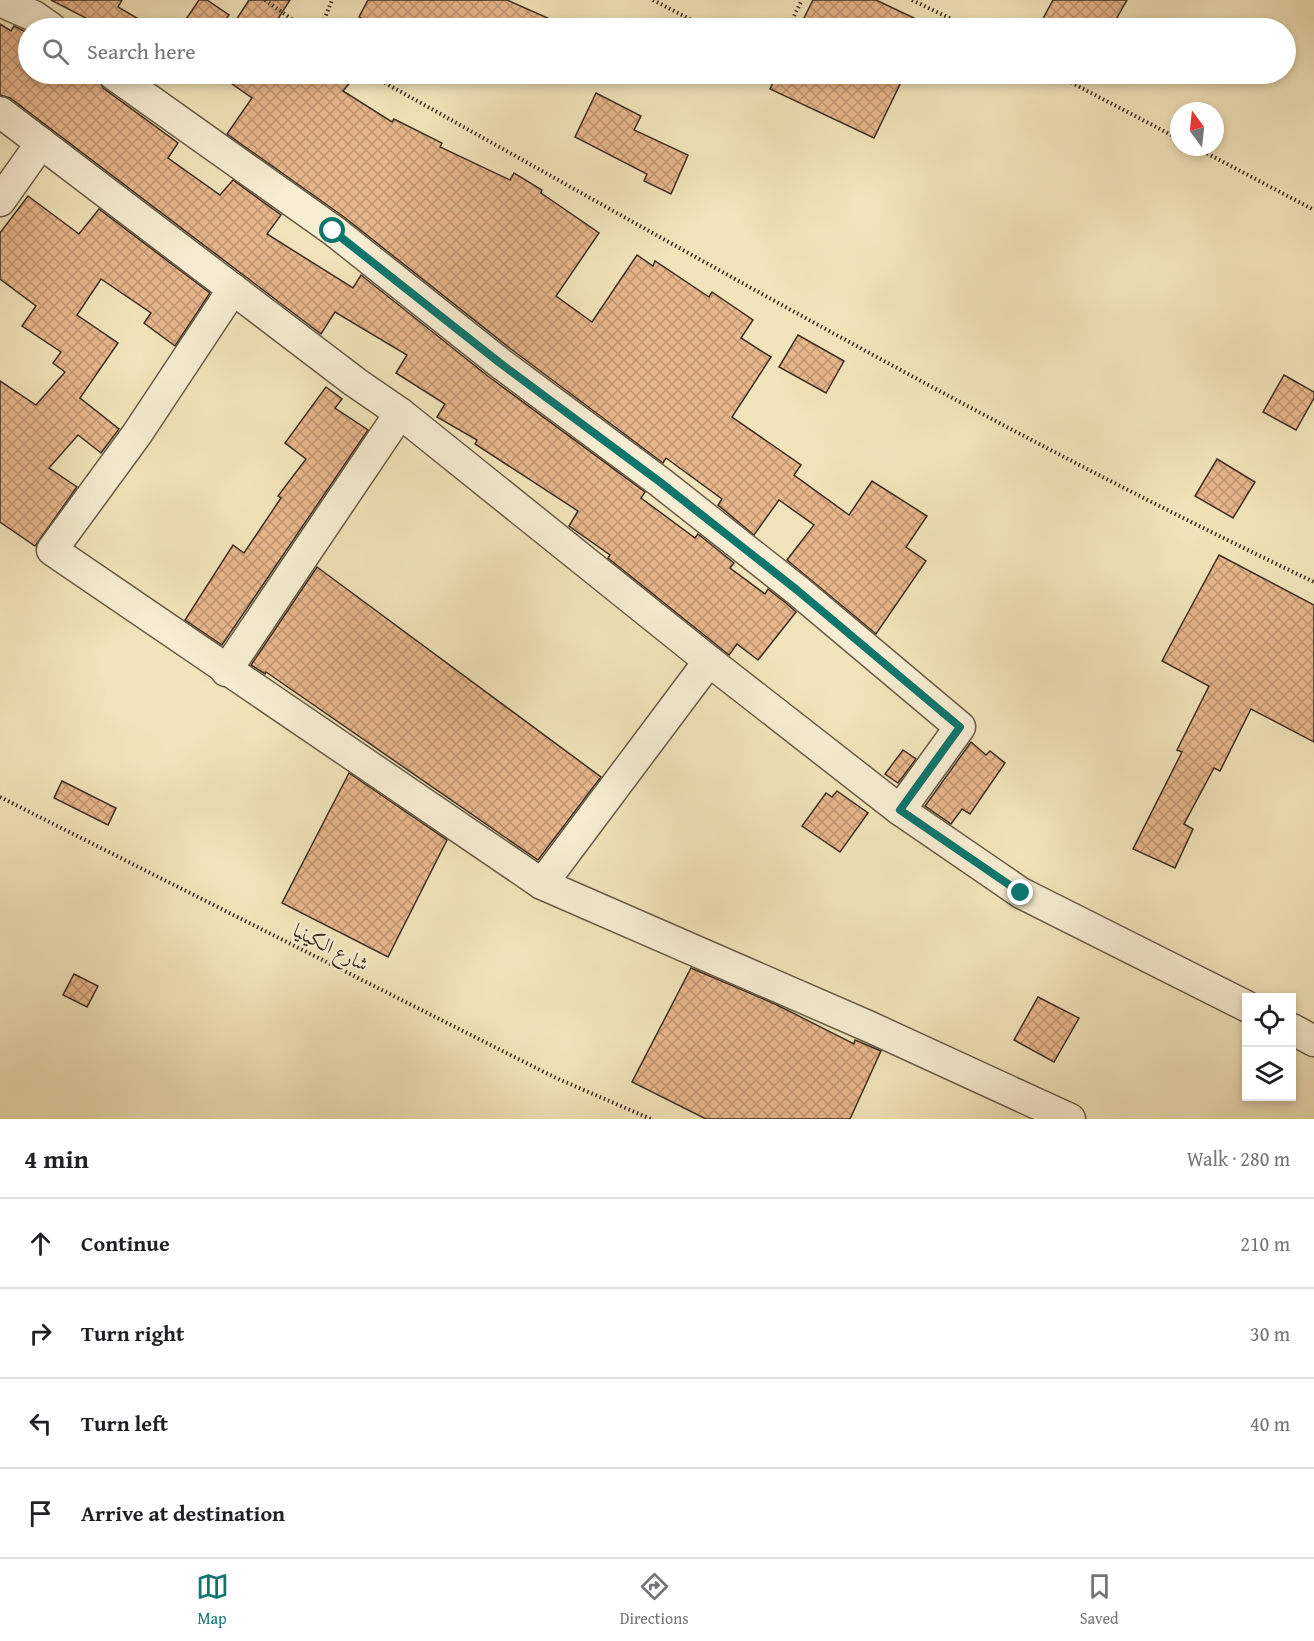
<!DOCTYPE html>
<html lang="en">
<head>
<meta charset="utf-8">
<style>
	:root { --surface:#fff; --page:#f2f2f2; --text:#202124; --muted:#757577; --line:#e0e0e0; --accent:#0f766e }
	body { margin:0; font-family:"Gentium Book Plus",Amiri,serif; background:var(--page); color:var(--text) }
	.controls { position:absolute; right:18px; bottom:18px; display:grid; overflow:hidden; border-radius:0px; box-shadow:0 3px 9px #0003 }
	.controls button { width:54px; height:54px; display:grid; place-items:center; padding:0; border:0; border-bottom:2px solid var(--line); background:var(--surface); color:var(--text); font:30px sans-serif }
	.compass { position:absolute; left:1170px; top:102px; width:54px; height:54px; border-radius:50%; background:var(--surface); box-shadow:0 3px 9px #0003; rotate:345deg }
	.stop { position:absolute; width:18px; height:18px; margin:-14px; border:4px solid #0f766e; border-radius:50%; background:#fff }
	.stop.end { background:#0f766e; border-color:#fff; box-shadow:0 2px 6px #0008 }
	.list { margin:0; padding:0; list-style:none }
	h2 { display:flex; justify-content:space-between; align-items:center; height:78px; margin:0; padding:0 24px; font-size:26px }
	h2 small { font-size:20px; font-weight:400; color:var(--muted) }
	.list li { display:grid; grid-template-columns:39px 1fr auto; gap:18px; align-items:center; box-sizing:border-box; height:90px; padding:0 24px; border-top:2px solid var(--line) }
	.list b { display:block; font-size:22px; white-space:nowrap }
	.list em { font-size:20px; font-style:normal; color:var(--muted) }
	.icon { flex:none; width:33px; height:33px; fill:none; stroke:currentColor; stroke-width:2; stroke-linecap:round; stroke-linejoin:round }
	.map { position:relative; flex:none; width:1314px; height:1119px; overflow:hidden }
	.search { position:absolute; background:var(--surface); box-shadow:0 3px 9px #0003; left:18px; right:18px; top:18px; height:66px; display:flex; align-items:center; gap:15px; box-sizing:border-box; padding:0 21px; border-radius:33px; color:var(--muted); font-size:22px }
	.sheet { height:438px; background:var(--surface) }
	nav { display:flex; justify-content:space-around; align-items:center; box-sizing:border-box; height:84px; border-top:2px solid var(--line); background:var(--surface); font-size:16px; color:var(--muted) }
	nav a { display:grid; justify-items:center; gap:3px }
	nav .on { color:var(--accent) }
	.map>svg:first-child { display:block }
	.building { fill:url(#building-cross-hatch); stroke:#3d2f22; stroke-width:1.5 }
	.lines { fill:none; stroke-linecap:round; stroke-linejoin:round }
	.minor-casing { stroke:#6a5c48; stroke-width:33 }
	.path { stroke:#3d2f22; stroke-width:4; stroke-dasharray:1.5 3; stroke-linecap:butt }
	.minor { stroke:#f7edd2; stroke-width:30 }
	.route { stroke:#0f766e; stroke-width:8 }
	.labels { text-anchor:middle; stroke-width:4.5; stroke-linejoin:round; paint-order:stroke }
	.street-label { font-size:20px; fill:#3d2f22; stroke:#f7edd2 }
</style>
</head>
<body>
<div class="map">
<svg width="1314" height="1119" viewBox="0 0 1314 1119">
	<defs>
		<pattern id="building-cross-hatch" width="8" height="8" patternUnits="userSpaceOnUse" patternTransform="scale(1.5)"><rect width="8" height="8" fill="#e8b68c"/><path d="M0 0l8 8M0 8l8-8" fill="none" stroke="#bd9472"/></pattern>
	</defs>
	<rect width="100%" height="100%" fill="#f2e4ba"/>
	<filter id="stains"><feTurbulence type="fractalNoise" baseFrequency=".00333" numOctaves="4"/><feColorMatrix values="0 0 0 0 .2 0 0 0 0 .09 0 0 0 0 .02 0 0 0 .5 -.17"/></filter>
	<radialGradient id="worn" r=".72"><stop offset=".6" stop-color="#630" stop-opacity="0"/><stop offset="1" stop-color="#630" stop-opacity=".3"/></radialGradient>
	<g class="building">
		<path d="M51 0H122L118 7 154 28H82L86 18Z"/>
		<path d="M199 0H207L229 15 220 28H180Z"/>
		<path d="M249 0H290L272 28H231Z"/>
		<path d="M368 0H507L570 28H382L359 17Z"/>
		<path d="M813 0H876L935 28H799Z"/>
		<path d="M1053 0H1127L1111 28H1038Z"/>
		<path d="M0 24 11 31 14 26 28 33V74H96L103 88 178 143 168 158 220 195 233 180 281 215 267 234 353 288 361 275 489 377 645 492 641 498 695 538 698 534 734 563 730 568 765 594 768 589 786 603 796 612 758 660 737 644 729 655 608 558 610 555 569 526 578 511 475 444 477 440 437 417 445 404 396 373 407 355 335 312 321 334 10 98 0 95Z"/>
		<path d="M218 74H357L343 91 392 122 394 119 442 143 440 147 510 180 514 173 542 190 541 193 599 233 556 296 592 322 637 255 653 266 655 261 709 297 712 292 753 320 741 338 771 357 732 417 801 465 794 475 849 515 872 481 927 516 906 547 926 561 876 634 787 560 814 525 779 500 754 535 718 505 722 499 666 458 663 463 511 349 344 217 227 134 252 98Z"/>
		<path d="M777 74H905L874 138 770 89Z"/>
		<path d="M596 93 641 116 634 130 688 155 671 194 644 181 647 174 575 137Z"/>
		<path d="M28 196 79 234 99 209 210 293 175 346 144 323 151 313 101 279 77 315 118 343 80 398 119 429 101 453 78 435 49 468 77 487 35 546 0 522V381L36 405 65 372 53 363 61 352 22 326 36 306 0 279V233Z"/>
		<path d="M798 335 844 361 826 393 779 367Z"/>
		<path d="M1284 375 1314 392V398L1296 430 1263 412Z"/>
		<path d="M326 387 342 399 335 408 368 430 222 645 185 620 233 545 244 553 281 498 278 496 306 459 285 443Z"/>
		<path d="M1217 459 1255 482 1233 518 1195 496Z"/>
		<path d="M1219 555 1314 605V742L1251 709 1220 771 1214 768 1184 824 1193 829 1175 868 1133 849 1182 752 1177 750 1209 686 1162 661Z"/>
		<path d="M317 567 601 777 538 860 266 672 265 674 251 665Z"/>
		<path d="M971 742 986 755 990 751 1005 763 970 814 962 809 951 824 925 806Z"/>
		<path d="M903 750 916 759 898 783 885 774Z"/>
		<path d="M349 773 447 840 388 957 282 903Z"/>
		<path d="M62 781 116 808 108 825 54 798Z"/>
		<path d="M837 791 868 813 840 852 802 826 826 793 832 797Z"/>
		<path d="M691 968 775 1004 854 1044 855 1040 881 1051 850 1119H706L632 1082Z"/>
		<path d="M74 974 98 986 87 1007 63 995Z"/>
		<path d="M1038 997 1079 1018 1054 1062 1014 1040Z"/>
	</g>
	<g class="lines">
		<defs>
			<g id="minor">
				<path d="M0 1 34 16 51 28"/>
				<path d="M113 74 334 231 500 363 660 482 797 590 960 727 900 810"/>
				<path d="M0 112 355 382 400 413 709 661 900 810 1021 893 1246 1006"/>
				<path d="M0 201 41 143"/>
				<path d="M233 289 137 434 52 550 542 884 870 1027 1070 1119"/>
				<path d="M226 671 400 413"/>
				<path d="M542 884 709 661"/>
				<path d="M1292 1029 1314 1041"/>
			</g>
		</defs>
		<use href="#minor" class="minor-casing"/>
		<g class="path">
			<path d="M265 0 304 28"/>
			<path d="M653 0 707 28"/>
			<path d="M912 0 970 28"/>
			<path d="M321 28 332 0"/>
			<path d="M788 28 802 0"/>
			<path d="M369 74C681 248 991 428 1314 582"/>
			<path d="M1055 74 1179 139"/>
			<path d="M1195 147 1314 210"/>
			<path d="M0 797 556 1078 651 1119"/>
		</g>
		<use href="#minor" class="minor"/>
	</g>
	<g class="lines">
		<path class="route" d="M333 231 500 363 660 482 797 590 960 727 900 810 1021 893"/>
	</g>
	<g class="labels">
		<g class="street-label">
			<text transform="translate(331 947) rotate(27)" y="7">شارع الكينيا</text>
		</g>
	</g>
	<rect width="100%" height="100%" filter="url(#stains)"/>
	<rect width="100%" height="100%" fill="url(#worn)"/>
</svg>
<div class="controls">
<button><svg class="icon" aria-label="locate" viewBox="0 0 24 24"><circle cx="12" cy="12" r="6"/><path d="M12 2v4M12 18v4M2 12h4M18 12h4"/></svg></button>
<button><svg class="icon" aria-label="layers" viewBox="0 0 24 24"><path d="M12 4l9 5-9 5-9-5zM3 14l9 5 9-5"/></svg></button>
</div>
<svg class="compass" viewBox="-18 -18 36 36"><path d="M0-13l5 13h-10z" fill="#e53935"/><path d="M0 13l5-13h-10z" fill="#757577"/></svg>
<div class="stop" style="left:333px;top:231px"></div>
<div class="stop end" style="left:1021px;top:893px"></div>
<div class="search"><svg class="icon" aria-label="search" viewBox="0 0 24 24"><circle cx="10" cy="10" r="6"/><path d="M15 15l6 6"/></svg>Search here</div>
</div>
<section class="sheet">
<h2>4 min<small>Walk · 280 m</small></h2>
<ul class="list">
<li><svg class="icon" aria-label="ahead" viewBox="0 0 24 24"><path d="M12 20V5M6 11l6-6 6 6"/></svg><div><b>Continue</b></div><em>210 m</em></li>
<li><svg class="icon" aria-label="right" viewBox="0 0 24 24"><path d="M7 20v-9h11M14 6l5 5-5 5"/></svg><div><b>Turn right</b></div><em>30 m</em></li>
<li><svg class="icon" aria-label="left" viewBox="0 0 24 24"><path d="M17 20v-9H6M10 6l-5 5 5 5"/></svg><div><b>Turn left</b></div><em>40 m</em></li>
<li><svg class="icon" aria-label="arrive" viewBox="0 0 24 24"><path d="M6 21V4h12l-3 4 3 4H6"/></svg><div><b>Arrive at destination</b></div></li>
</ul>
</section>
<nav>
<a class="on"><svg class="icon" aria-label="map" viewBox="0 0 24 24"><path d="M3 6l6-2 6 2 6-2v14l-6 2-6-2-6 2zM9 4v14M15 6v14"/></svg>Map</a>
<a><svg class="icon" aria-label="directions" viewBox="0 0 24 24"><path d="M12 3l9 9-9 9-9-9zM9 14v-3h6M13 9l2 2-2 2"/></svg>Directions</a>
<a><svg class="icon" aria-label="saved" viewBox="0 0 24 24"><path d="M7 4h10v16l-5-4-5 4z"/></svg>Saved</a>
</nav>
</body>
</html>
